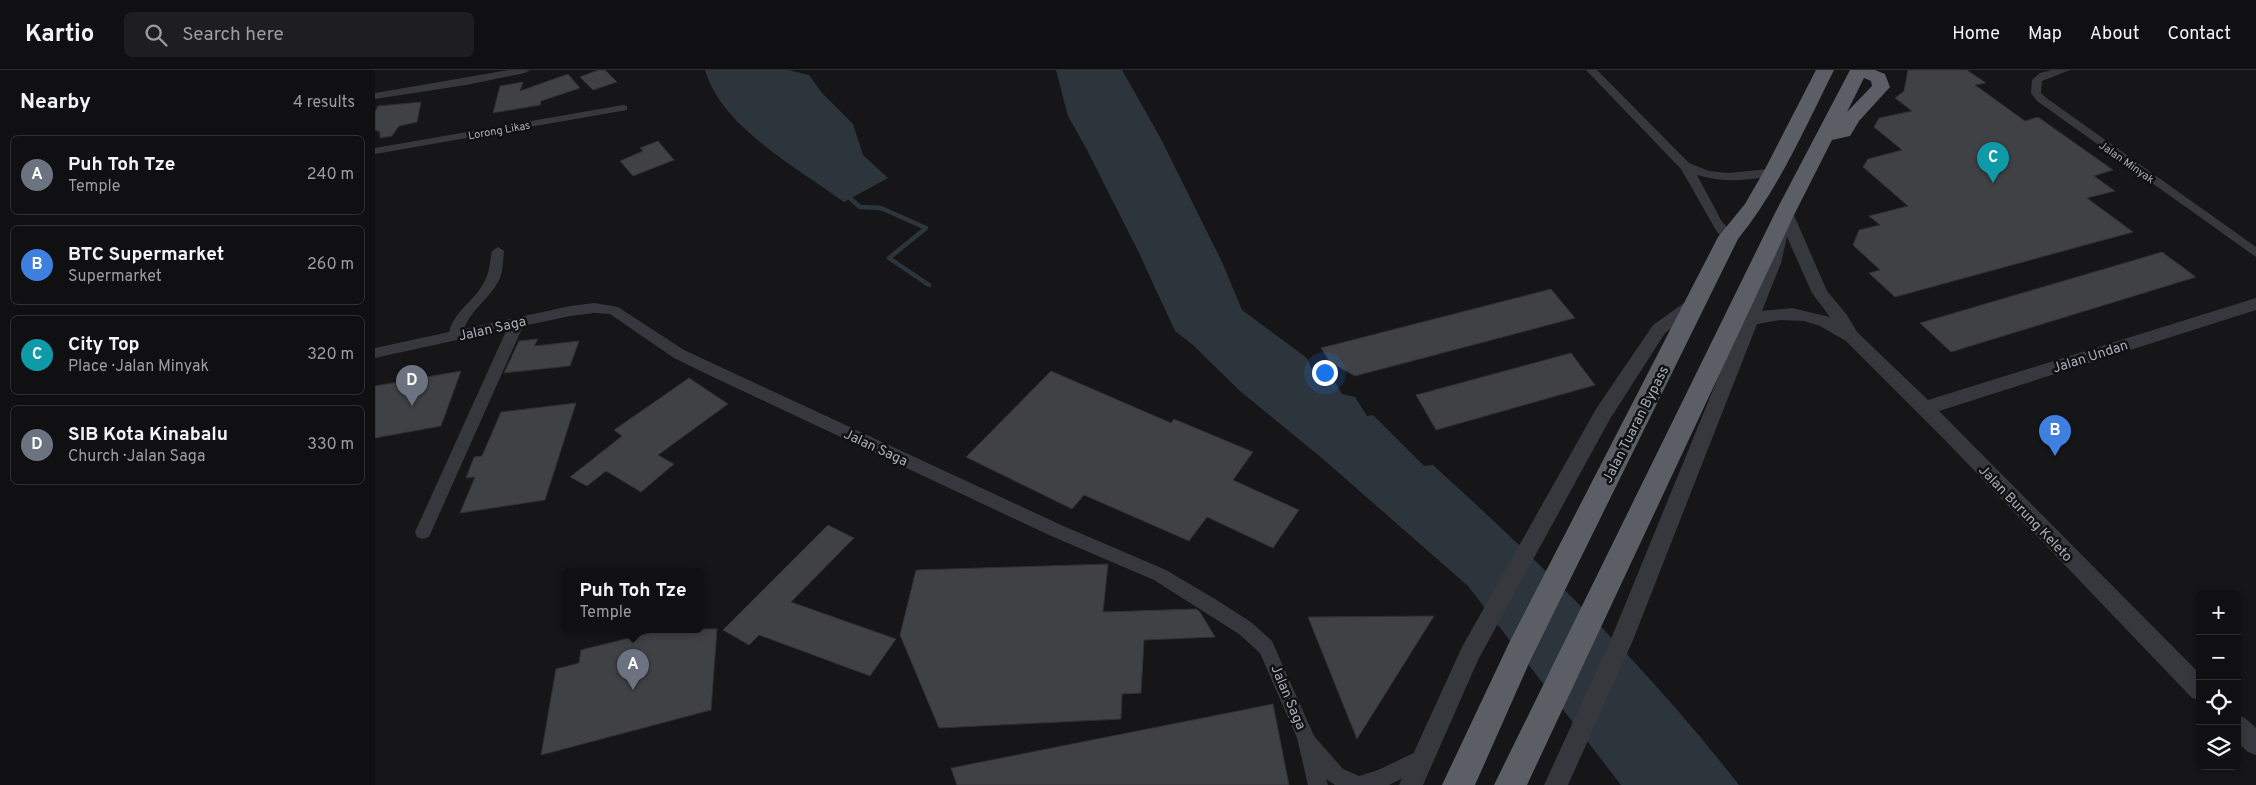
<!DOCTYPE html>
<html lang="en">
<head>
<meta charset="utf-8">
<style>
	:root { --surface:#101012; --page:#1e1e20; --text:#f1f3f6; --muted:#9c9d9f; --line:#303032; --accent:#7c3aed }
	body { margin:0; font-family:Overpass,sans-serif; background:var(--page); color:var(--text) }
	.controls { position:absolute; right:15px; bottom:15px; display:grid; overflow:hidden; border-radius:8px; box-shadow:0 2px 8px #0003 }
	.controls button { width:45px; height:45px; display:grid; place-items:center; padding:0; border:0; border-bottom:1px solid var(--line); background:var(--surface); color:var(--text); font:25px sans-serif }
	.you { position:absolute; left:949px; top:302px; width:18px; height:18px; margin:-12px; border:4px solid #fff; border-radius:50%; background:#1a73e8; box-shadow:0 0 0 8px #1a73e833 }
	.badge { display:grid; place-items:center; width:32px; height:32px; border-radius:50%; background:var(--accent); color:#fff; font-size:16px; font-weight:700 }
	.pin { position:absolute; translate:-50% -41px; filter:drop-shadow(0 1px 2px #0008) }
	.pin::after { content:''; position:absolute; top:26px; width:18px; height:15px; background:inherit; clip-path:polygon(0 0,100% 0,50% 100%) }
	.popup { position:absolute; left:187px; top:498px; width:142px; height:65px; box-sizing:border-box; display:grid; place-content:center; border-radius:8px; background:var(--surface); filter:drop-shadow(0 1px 4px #0005); font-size:16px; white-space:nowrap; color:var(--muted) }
	.popup b { font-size:19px; color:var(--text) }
	.popup::after { content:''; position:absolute; left:50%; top:100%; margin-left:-10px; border:10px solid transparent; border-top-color:var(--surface) }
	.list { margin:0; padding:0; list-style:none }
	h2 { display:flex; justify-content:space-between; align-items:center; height:65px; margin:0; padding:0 20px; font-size:21px }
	h2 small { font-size:16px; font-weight:400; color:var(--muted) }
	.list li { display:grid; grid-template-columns:32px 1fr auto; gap:15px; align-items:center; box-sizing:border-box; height:80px; margin:0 10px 10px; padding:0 10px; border:1px solid var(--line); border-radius:8px }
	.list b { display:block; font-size:19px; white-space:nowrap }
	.list p { margin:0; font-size:16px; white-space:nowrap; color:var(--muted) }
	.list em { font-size:16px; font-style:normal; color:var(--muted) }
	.icon { flex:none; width:28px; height:28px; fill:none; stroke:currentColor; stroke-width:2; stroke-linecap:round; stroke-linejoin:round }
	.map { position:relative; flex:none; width:1881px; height:715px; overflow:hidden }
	header { display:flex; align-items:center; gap:30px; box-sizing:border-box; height:70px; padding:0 25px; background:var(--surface); border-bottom:1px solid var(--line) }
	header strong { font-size:24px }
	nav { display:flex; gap:28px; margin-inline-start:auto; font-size:18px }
	.search { width:350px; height:45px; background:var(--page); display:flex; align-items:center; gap:12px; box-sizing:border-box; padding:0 18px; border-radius:8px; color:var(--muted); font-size:19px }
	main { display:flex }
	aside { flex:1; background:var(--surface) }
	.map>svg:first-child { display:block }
	.water { fill:#2c353c }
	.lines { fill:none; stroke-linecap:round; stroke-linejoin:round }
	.stream { stroke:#2c353c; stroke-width:4.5 }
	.building { fill:#404145; stroke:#303034 }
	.minor { fill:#37383d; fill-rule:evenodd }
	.tertiary { fill:#37383d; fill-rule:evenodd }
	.trunk { fill:#5b5e65; fill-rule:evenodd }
	.labels { text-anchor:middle; stroke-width:5; stroke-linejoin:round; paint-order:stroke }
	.far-street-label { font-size:11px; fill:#a8adb8; stroke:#111113 }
	.street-label { font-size:14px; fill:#a8adb8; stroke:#111113 }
</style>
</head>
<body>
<header>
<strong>Kartio</strong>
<div class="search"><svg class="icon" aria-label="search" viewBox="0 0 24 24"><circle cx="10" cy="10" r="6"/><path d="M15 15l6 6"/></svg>Search here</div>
<nav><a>Home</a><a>Map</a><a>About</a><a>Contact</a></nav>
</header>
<main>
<aside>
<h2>Nearby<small>4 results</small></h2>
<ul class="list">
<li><span class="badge" style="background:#6b7280">A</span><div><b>Puh Toh Tze</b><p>Temple</p></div><em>240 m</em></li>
<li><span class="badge" style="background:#3f7fe0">B</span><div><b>BTC Supermarket</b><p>Supermarket</p></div><em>260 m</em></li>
<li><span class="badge" style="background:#0f9aa8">C</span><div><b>City Top</b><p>Place · Jalan Minyak</p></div><em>320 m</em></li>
<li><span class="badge" style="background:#6b7280">D</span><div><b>SIB Kota Kinabalu</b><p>Church · Jalan Saga</p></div><em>330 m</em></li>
</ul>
</aside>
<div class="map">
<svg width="1881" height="715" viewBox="0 0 1881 715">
	<rect width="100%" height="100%" fill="#161618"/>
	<g class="water">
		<path d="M330 0H413L434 5 447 23 478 54 488 85 513 108 469 132C423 98 347 58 330 0Z"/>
		<path d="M681 0H747L785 67 847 192 867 240 932 288 940 307 959 311 967 324 980 327 992 346 998 345 1049 396 1058 395C1167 494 1273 598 1364 715H1246L1093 516 948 389 865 321 818 275 800 261 764 183 711 78 693 46Z"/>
	</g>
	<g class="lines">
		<path class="stream" d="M476 123V129L485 137 506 138 551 158 514 188 554 215"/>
	</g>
	<g class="building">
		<path d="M223 0H230L242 12 218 20 205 7Z"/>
		<path d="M1533 0H1592L1611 13 1600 15 1650 51 1663 47 1738 100 1719 106 1740 121 1712 128 1758 162 1520 227 1494 203 1505 200 1478 175 1484 160 1505 155 1494 146 1533 136 1488 97 1493 89 1527 80 1499 57 1504 48 1537 41 1520 28 1529 21Z"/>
		<path d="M193 4 205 18 166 31 165 35 118 43 125 16 148 12 145 21Z"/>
		<path d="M46 32 42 52 24 56 17 66 5 68V62L0 60V42L3 36Z"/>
		<path d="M283 71 299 90 258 106 245 91 268 81 265 78Z"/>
		<path d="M1787 182 1821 207 1576 282 1545 253Z"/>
		<path d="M1176 219 1200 248 980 306 955 292 946 278Z"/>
		<path d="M163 269 159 276 204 271 195 296 129 303 144 271Z"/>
		<path d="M1196 283 1220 315 1061 360 1041 325Z"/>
		<path d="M86 301 66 356 0 368V316Z"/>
		<path d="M676 301 796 353 799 349 878 382 858 410 924 440 898 478 832 447 814 471 709 425 697 439 591 387Z"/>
		<path d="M314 308 353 334 283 385 299 394 266 422 231 401 212 416 195 407 247 366 239 360Z"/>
		<path d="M201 333 170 430 85 443 100 407 91 408 99 387 107 386 126 342Z"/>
		<path d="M453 455 479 468 416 532 521 569 495 606 384 565 374 575 348 560Z"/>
		<path d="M733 494 728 542 821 539 825 542 840 567 769 570 766 623 747 624 746 649 564 658 525 565 541 500Z"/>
		<path d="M1059 546 982 669 933 547Z"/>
		<path d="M291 559H342L336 640 166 685 181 599 204 593 206 580Z"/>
		<path d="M898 634 914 715H582L576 698Z"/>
	</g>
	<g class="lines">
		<g class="minor">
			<path d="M134 0H155L150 3 91 15 0 29V23Z"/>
			<path d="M1211 0H1222L1314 93 1334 101 1354 103 1403 98V104C1375 111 1350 113 1322 105L1346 150 1360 167 1358 170H1350L1342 162 1306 99Z"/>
			<path d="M1677 0H1695L1667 11 1666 23 1670 27 1881 177V187L1662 31 1656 23 1657 10 1665 3Z"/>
			<path d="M248 35 252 36V40L0 84V78Z"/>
			<path d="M123 177 129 181C128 190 128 200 125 208 116 228 96 239 89 259L195 236 219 233 243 237 309 280 686 455 791 500 840 529 876 552 897 571 939 666 968 699 984 706 1003 700 1047 679 1054 681 1057 688 1054 695 1014 715H960L951 709 953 715H933L922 668 885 583 864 564 779 510 674 465 338 307 299 288 235 244 219 243 195 246 148 256 54 467 48 469 42 467 40 462 132 259 0 288V278L74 262C80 239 103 229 111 208 115 200 115 190 117 181Z"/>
		</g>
		<g class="tertiary">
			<path d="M1410 138 1418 143 1452 221 1472 245 1482 262 1553 330 1881 228V240L1564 341 1825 604V631L1817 628 1571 371 1471 271 1445 256 1429 251 1405 250 1382 254 1258 570 1193 715H1169L1236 569 1390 193 1398 161 1400 157H1408L1402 143ZM1412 167 1437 223 1455 247 1417 238 1387 241 1406 193Z"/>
			<path d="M1322 226 1328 228 1330 232 1328 236 1290 263 1235 349 1103 590 1048 715H1024L1087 577 1221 339 1278 255 1316 228Z"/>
			<path d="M1862 645 1870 648 1881 658V685L1873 682 1862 672Z"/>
		</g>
		<g class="trunk">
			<path d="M1441 0H1459C1430 58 1404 118 1363 169L1155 591 1100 715H1067L1134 573 1343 167 1370 134 1389 101Z"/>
			<path d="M1475 0H1500L1510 4 1515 17 1484 51 1475 66 1457 70 1420 143 1152 715H1119L1400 143ZM1489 8 1496 11 1497 16 1472 42Z"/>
		</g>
	</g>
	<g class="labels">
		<g class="far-street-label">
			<text transform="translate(124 60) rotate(-10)" y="4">Lorong Likas</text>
			<text transform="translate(1752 92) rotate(35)" y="4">Jalan Minyak</text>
		</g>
		<g class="street-label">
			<text transform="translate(117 258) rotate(-13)" y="5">Jalan Saga</text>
			<text transform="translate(1715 286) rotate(-18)" y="5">Jalan Undan</text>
			<text transform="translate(1260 354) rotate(-63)" y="5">Jalan Tuaran Bypass</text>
			<text transform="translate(501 377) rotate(25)" y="5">Jalan Saga</text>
			<text transform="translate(1651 443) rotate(46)" y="5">Jalan Burung Keleto</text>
			<text transform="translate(914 627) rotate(67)" y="5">Jalan Saga</text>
		</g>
	</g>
</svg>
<div class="controls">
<button>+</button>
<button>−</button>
<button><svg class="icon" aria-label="locate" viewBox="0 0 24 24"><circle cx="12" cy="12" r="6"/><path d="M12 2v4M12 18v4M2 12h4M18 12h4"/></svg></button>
<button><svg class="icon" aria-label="layers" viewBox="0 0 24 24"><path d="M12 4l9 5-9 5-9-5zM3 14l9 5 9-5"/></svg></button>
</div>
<div class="you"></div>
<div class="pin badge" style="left:258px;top:620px;background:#6b7280">A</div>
<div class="popup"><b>Puh Toh Tze</b>Temple</div>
<div class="pin badge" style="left:1680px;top:386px;background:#3f7fe0">B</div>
<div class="pin badge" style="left:1618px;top:113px;background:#0f9aa8">C</div>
<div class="pin badge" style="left:37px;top:336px;background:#6b7280">D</div>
</div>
</main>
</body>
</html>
